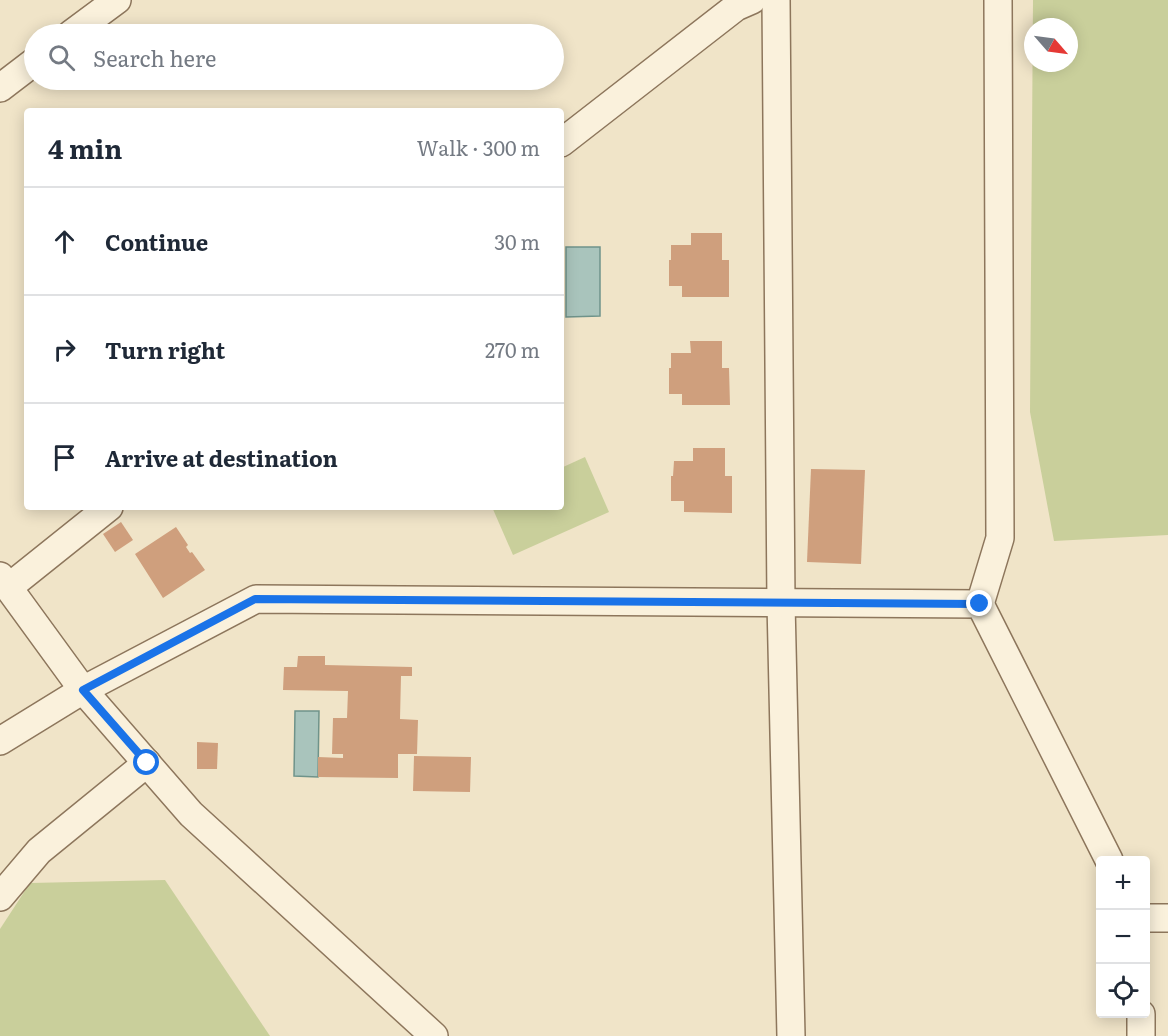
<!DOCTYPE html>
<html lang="en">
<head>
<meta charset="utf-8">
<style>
	:root { --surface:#fff; --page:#f6f6f7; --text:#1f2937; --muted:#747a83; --line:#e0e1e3 }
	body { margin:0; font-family:Literata,serif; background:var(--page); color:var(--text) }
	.controls { position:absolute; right:18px; bottom:18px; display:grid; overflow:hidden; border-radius:6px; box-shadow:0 3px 15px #0003 }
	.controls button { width:54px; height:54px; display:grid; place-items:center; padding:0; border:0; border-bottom:2px solid var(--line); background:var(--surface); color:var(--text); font:30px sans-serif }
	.compass { position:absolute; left:1024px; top:18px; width:54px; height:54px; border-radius:50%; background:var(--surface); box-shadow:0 3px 15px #0003; rotate:118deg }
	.stop { position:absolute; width:18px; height:18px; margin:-14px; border:4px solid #1a73e8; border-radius:50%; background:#fff }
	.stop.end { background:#1a73e8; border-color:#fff; box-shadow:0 2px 6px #0008 }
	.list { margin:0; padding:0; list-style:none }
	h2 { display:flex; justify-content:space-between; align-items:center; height:78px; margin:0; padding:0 24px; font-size:26px }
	h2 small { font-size:20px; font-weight:400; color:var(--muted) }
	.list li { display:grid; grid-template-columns:39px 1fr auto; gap:18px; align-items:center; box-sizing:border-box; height:108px; padding:0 24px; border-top:2px solid var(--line) }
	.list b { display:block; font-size:22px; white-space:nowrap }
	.list em { font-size:20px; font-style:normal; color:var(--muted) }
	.icon { flex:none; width:33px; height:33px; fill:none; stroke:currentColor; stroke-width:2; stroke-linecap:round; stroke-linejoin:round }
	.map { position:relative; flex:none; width:1168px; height:1036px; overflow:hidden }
	.search { position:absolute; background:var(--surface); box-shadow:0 3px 15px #0003; left:24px; top:24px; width:540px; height:66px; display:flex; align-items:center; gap:15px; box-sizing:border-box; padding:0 21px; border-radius:33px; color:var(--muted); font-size:22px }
	.panel { position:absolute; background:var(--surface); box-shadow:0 3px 15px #0003; left:24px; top:108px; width:540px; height:402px; border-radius:6px }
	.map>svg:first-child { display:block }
	.green { fill:#c9cf9b; fill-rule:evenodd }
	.water { fill:#a9c4bc; stroke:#6f938a; stroke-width:1.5 }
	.building { fill:#cf9f7d }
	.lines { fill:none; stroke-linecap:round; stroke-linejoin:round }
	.street-casing { stroke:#8d765c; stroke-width:30 }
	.street { stroke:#faf1dc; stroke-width:27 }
	.route { stroke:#1a73e8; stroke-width:8 }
</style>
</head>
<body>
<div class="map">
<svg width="1168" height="1036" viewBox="0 0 1168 1036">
	<rect width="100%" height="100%" fill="#f0e4c8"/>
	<g class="green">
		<path d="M1033 0H1168V535L1054 541 1030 412ZM1033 27H1069V63H1033Z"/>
		<path d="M585 457 609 512 513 555 492 507H561V468Z"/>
		<path d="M165 880 270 1036H0V929L30 883Z"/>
	</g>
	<g class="water">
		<path d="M566 247H600V316L566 317Z"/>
		<path d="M295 711H319L318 777 294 776Z"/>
	</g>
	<g class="building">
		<path d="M691 233H722V260H729V297H682V286H669V260H671V245H691Z"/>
		<path d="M690 341H722V368H729L730 405H682V394H669V368H671V353H691Z"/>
		<path d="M693 448H725V476H732V513L684 512V501H671V476H673L674 461H693Z"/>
		<path d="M811 469 865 470 861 564 807 562Z"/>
		<path d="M121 522 133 540 115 552 103 534Z"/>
		<path d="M176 527 188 545 186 547 190 553 192 552 205 570 163 598 135 554Z"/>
		<path d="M298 656H325V665L412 667V676H401L400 719 418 720 417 754H398V778L318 777V757L343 758V754H332L333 718H347L348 691 283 690 284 667H297Z"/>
		<path d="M197 742 218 743 217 769H197Z"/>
		<path d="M414 756 471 757 470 792 413 791Z"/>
	</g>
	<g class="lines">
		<defs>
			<g id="street">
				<path d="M776 0 781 603 791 1036"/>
				<path d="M71 34 117 0"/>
				<path d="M0 88 34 62"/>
				<path d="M561 143 736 7 752 0"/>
				<path d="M0 576 83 690 191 814 434 1036"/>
				<path d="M9 587 109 507"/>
				<path d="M980 604 1000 538 998 0"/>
				<path d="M0 741 83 690 256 599 980 604 1109 860"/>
				<path d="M0 897 39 851 147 763"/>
				<path d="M1146 918H1168"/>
				<path d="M1141 1014V1036"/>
			</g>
		</defs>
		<use href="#street" class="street-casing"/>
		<use href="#street" class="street"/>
	</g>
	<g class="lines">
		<path class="route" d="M147 763 83 690 255 599 980 604"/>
	</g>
</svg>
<div class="controls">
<button>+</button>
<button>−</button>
<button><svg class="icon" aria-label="locate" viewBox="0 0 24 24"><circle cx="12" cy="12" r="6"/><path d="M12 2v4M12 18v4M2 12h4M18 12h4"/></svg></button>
</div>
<svg class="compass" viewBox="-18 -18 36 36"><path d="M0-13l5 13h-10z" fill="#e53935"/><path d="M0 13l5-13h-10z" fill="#747a83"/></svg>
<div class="stop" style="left:147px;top:763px"></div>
<div class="stop end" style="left:980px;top:604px"></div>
<div class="search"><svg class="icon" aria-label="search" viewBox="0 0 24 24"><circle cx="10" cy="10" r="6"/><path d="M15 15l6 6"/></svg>Search here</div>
<section class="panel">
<h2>4 min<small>Walk · 300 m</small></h2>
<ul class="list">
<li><svg class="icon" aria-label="ahead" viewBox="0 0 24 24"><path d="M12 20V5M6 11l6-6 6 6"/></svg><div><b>Continue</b></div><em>30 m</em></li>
<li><svg class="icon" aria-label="right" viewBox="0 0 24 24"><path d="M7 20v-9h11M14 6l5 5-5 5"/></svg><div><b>Turn right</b></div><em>270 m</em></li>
<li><svg class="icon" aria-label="arrive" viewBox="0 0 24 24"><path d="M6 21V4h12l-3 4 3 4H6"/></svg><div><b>Arrive at destination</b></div></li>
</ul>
</section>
</div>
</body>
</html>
